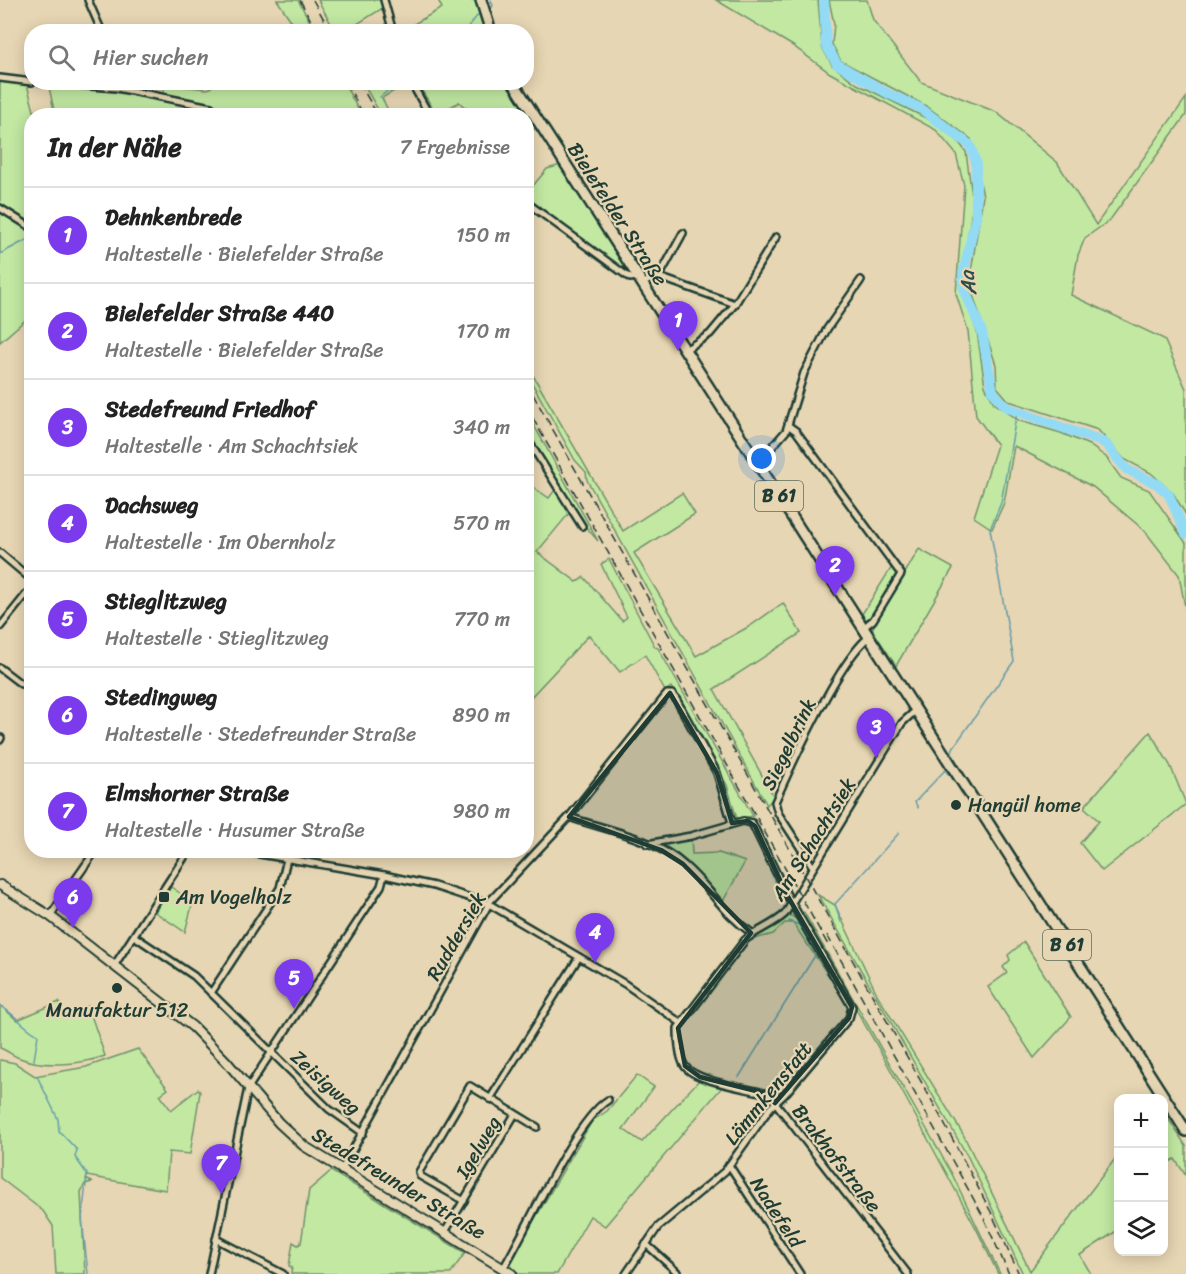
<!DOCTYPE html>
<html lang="de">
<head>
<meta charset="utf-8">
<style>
	:root { --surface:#fff; --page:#f2f2f2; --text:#222; --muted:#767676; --line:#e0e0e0; --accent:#7c3aed }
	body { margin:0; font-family:Sriracha,sans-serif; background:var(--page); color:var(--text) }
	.controls { position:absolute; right:18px; bottom:18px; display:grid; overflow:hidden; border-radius:12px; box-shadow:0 3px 15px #0003 }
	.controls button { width:54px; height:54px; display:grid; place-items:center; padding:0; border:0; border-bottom:2px solid var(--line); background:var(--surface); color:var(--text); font:30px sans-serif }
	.you { position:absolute; left:762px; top:459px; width:21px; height:21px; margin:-15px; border:4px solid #fff; border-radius:50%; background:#1a73e8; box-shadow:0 0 0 9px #1a73e833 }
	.badge { display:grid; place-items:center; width:39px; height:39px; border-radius:50%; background:var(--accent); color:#fff; font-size:20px; font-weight:700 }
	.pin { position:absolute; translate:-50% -50px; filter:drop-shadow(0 2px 3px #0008) }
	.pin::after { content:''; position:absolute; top:32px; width:21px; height:18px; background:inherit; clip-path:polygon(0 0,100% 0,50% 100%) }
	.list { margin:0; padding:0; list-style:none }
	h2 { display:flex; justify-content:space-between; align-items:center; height:78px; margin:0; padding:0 24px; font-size:26px }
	h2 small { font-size:20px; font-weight:400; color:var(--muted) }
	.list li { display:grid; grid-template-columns:39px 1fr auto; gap:18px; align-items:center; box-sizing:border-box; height:96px; padding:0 24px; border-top:2px solid var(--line) }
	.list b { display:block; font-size:22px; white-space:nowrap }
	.list p { margin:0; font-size:20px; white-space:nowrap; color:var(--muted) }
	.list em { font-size:20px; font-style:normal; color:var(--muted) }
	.icon { flex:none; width:33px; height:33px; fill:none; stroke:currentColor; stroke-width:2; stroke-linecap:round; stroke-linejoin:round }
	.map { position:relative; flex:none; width:1186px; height:1274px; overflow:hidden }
	.search { position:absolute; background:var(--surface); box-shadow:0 3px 15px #0003; left:24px; top:24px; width:510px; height:66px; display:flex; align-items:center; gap:15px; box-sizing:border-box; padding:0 21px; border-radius:24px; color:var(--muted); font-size:22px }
	.panel { position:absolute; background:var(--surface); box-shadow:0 3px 15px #0003; left:24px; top:108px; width:510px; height:750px; border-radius:24px }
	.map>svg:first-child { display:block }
	.green { fill:#c2e8a2; stroke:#70926b; stroke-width:1.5 }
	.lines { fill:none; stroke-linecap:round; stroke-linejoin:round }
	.stream { stroke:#659ca8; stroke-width:1.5 }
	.river { stroke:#93dbf5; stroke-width:10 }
	.street-casing { stroke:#1f3d34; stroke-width:10 }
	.secondary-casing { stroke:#1f3d34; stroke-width:12 }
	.primary-casing { stroke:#1f3d34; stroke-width:14 }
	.street { stroke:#e7d6b3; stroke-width:5 }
	.secondary { stroke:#e7d6b3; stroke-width:8 }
	.primary { stroke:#e7d6b3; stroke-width:9 }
	.rail { stroke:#1f3d34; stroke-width:1.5; stroke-dasharray:9 4.5; stroke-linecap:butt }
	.marked { fill:#1f3d34; fill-opacity:0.2; stroke:#1f3d34; stroke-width:4.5; stroke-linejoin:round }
	.poi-dot { fill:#1f3d34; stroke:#e7d6b3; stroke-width:2 }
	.labels { text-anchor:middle; stroke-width:4.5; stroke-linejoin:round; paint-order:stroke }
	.shield { fill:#e7d6b3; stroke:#5b6b5a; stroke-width:1.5 }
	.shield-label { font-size:18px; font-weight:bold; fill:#1f3d34 }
	.street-label { font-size:20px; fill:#1f3d34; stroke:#e7d6b3 }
	.poi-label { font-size:20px; fill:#1f3d34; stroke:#e7d6b3; text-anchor:start }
	.water-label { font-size:21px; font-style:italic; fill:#2b4d47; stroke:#e7d6b3 }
</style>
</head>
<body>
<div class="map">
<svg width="1186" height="1274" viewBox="0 0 1186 1274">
	<rect width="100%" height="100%" fill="#e7d6b3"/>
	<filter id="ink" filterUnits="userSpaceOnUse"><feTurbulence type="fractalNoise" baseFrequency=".0167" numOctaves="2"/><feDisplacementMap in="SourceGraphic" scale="12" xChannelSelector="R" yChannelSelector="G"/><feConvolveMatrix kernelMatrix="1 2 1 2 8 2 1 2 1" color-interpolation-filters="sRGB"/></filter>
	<g filter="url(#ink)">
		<g class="green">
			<path d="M277 0H298L315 31H298Z"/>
			<path d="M318 0H381L383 8 346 31H335Z"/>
			<path d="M438 0H478L488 31 400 32 442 8Z"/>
			<path d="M716 0H818L822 47 832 65 857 84 930 120 958 141 966 152 973 204 960 283 977 332 985 386 994 403 1020 421 1061 433 1089 445 1106 457 1121 478 1149 490 1186 543V612L1179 575 1145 531 1093 487 1014 446 1004 503 992 529 974 517 997 445 976 416 968 331 956 294 964 185 956 154 936 130 830 73 793 46Z"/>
			<path d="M829 0H867L873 20 921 82 996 112 1057 162 1096 225 1186 98V115L1110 220 1085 238 1078 255 1071 295 1164 339 1186 389V515L1173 493 1151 473 1124 459 1098 430 1009 401 997 387 996 365 971 289V272L983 196 971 139 926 106 841 61 832 44 834 24Z"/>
			<path d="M0 82 27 84 35 115 32 116 31 315 0 342Z"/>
			<path d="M212 82 344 83 361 115H55L49 87 86 88 208 104 164 94V84L207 89 211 88Z"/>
			<path d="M407 83 382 98 391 116 381 115 363 83Z"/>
			<path d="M417 83H508L536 127 530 134 527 130 526 116 473 115 459 102 437 115Z"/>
			<path d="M561 165 630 270 628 273 527 198 526 194 547 169Z"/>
			<path d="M527 365 623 531 682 493 695 514 634 553 696 656 750 626 783 603 801 633 714 689 774 797 767 805 587 480 586 472 575 460 527 374Z"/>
			<path d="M526 411 598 541 586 527 527 433Z"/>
			<path d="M527 483 549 498 557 487 571 511 537 552 577 582 584 577 622 621 627 617 601 564 609 559 655 647 658 648 753 816 737 819 727 785 671 687 665 691 645 655 620 672 589 635 527 701Z"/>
			<path d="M919 549 953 568 896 666 872 629Z"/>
			<path d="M893 565 898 572 872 617 867 621 862 614Z"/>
			<path d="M1150 732 1170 765 1186 804 1102 871 1080 843 1099 821 1084 807Z"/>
			<path d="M691 838 692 854 719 853 745 862 723 901 687 863 664 849 662 842Z"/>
			<path d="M171 887 193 902 185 932 155 912Z"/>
			<path d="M818 895 835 905 878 996 963 1134 1030 1271 1118 1155V1230L1080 1255 1091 1274H1023L968 1157Z"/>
			<path d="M804 912 952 1174 1000 1274H998L977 1230 883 1056 801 914Z"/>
			<path d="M790 915 799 921 841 994 793 923H785L773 934 751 940Z"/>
			<path d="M1024 942 1071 1017 1034 1058 988 987 1007 973 1003 967 1010 960 1008 955Z"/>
			<path d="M59 1002 65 1014 88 1006 105 1056C79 1065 43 1068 17 1057 11 1054 6 1050 0 1048V1005L17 1020Z"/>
			<path d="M138 1049 168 1089 160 1095 171 1110 198 1089 200 1092 190 1154 169 1152 166 1190 87 1176 86 1179 92 1182 85 1184 81 1192 85 1274H56L53 1226 43 1211 0 1178V1060L15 1063 35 1076 86 1067Z"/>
			<path d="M637 1075 654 1087 623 1129 642 1142 700 1079 723 1086 605 1226 590 1216 557 1274H518L509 1263 592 1121 607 1111Z"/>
			<path d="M1164 1112 1186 1146V1176L1175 1159 1164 1165Z"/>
			<path d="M331 1171 465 1253 450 1274H291L292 1267 289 1266 293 1242 298 1245 301 1243 309 1190Z"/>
		</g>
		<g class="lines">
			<g class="stream">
				<path d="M489 10 493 6 491 0"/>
				<path d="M464 32 478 15"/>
				<path d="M380 97 399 82"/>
				<path d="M0 254 32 237"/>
				<path d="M960 768 952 752 953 748 1014 661 990 529 1001 503 1017 411"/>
				<path d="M918 808 915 802 945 770 949 775"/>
				<path d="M841 922 835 904 899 833"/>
				<path d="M0 1006C15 1014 23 1027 38 1035L34 1060"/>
				<path d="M37 1076 58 1119 59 1131 77 1150 75 1157 87 1174 82 1219 88 1274"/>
				<path d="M739 1077 816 954 799 925 789 921"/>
			</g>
			<path class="river" d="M824 0 826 45 837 64 889 94 920 108 970 145 976 162V216L963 274 964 289 982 332 993 392 1006 407 1105 443 1126 469 1157 484 1169 495 1186 534"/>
			<defs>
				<g id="street">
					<path d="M88 0 102 32"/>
					<path d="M384 0 393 32"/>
					<path d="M0 78 32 82"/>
					<path d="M41 82 117 88 211 107 221 116"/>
					<path d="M411 82 430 116"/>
					<path d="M526 202 630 278 638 277"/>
					<path d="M0 208 32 228"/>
					<path d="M659 277 683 233"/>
					<path d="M642 283 659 277 735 304"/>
					<path d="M685 350 710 334 735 304 776 237"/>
					<path d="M789 426 796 431 901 574 873 620 863 628"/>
					<path d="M526 437 582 526"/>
					<path d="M758 463 786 431 804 373 827 329 861 280"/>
					<path d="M0 553 32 580"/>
					<path d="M0 627 32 587"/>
					<path d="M0 668 21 684"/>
					<path d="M0 740 1 738"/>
					<path d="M569 817C606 830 655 838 684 865 710 887 722 913 753 934"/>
					<path d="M235 850 384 875 434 886 489 904 625 984 681 1023"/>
					<path d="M813 867 778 813 775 802C792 764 839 660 869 637"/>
					<path d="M50 916 96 850"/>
					<path d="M134 936 194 976 329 1109 363 1133"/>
					<path d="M114 966 189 850"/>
					<path d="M211 993 280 888 287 859"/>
					<path d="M490 1099 579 957"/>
					<path d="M729 1165 800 1274"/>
					<path d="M341 1171 491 900 569 817 667 694H672L676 699 717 773 732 823"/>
					<path d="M464 1201 420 1176 419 1172 470 1086 537 1127"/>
					<path d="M445 1232 515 1114"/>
					<path d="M216 1239 283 1274"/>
					<path d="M646 1244 677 1272"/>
					<path d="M504 1267C527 1229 574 1121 608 1100"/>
					<path d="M209 1274 248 1088 381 886 384 875"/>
					<path d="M626 1274 658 1227 725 1171 770 1108 785 1094 849 1018 852 1007 787 895 752 823 743 821 691 836 647 844"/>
					<path d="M908 1274 771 1097 764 1093C746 1088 693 1081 684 1065 679 1056 678 1039 678 1028L745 940C757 930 773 925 785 914L902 723 916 710"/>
				</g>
				<path id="secondary" d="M0 885 50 916 193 1027 226 1061 279 1123 304 1146 512 1274"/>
				<g id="primary">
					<path d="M481 0 491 32"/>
					<path d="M513 82 1186 1131"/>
				</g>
			</defs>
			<use href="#street" class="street-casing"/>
			<use href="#secondary" class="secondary-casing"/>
			<use href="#primary" class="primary-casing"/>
			<use href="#street" class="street"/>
			<use href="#secondary" class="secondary"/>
			<use href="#primary" class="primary"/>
			<g class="rail">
				<path d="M300 0 317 32"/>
				<path d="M313 0 331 32"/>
				<path d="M346 82 364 116"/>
				<path d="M359 82 378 116"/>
				<path d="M526 382 936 1108 991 1212 1019 1274"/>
				<path d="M526 406 828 945"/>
				<path d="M827 935 983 1216 1009 1274"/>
			</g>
		</g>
	</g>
	<path class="marked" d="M670 693 717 773 732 823 748 821 755 826 787 895 852 1007 849 1018 775 1103 764 1093 700 1077 685 1066 678 1028 751 933 683 864 661 850 569 817Z"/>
	<g class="poi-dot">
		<circle cx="956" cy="805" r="6"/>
		<rect x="158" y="891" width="12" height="12" rx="3"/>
		<circle cx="117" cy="988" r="6"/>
	</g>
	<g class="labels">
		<g class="shield">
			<rect x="755" y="481" width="48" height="30" rx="4.5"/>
			<rect x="1043" y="930" width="48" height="30" rx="4.5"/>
		</g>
		<g class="shield-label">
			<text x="779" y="502">B 61</text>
			<text x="1067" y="951">B 61</text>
		</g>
		<g class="street-label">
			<text transform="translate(618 214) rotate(57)" y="7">Bielefelder Straße</text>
			<text transform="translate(788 744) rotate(-64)" y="7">Siegelbrink</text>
			<text transform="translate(813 839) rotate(-58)" y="7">Am Schachtsiek</text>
			<text transform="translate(456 936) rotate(-60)" y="7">Ruddersiek</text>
			<text transform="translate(326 1082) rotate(42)" y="7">Zeisigweg</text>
			<text transform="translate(768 1093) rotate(-51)" y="7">Lämmkenstatt</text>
			<text transform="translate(478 1147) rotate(-59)" y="7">Igelweg</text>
			<text transform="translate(837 1158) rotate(52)" y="7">Brakhofstraße</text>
			<text transform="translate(399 1183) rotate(31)" y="7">Stedefreunder Straße</text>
			<text transform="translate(777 1212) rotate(57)" y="7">Nadefeld</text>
		</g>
		<g class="poi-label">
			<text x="968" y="812">Hangül home</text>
			<text x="176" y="904">Am Vogelholz</text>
			<text x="117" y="1017" text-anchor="middle">Manufaktur 512</text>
		</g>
		<g class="water-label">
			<text transform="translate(968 283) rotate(-97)" y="7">Aa</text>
		</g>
	</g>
</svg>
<div class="controls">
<button>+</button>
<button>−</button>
<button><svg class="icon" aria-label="layers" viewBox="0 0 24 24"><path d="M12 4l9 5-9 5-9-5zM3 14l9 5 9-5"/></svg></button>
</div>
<div class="you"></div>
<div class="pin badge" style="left:678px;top:351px">1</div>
<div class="pin badge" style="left:835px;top:596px">2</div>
<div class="pin badge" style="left:876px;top:758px">3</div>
<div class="pin badge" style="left:595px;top:963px">4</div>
<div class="pin badge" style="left:294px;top:1009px">5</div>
<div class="pin badge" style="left:73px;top:928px">6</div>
<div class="pin badge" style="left:221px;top:1194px">7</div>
<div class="search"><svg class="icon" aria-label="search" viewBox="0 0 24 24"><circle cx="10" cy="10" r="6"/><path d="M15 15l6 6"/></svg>Hier suchen</div>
<section class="panel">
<h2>In der Nähe<small>7 Ergebnisse</small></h2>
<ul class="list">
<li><span class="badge">1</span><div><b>Dehnkenbrede</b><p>Haltestelle · Bielefelder Straße</p></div><em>150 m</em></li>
<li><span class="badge">2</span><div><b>Bielefelder Straße 440</b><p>Haltestelle · Bielefelder Straße</p></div><em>170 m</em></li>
<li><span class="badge">3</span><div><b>Stedefreund Friedhof</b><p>Haltestelle · Am Schachtsiek</p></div><em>340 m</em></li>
<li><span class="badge">4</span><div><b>Dachsweg</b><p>Haltestelle · Im Obernholz</p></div><em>570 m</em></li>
<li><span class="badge">5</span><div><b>Stieglitzweg</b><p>Haltestelle · Stieglitzweg</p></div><em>770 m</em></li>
<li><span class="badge">6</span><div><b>Stedingweg</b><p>Haltestelle · Stedefreunder Straße</p></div><em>890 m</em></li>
<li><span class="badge">7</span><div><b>Elmshorner Straße</b><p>Haltestelle · Husumer Straße</p></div><em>980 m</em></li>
</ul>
</section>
</div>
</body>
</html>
